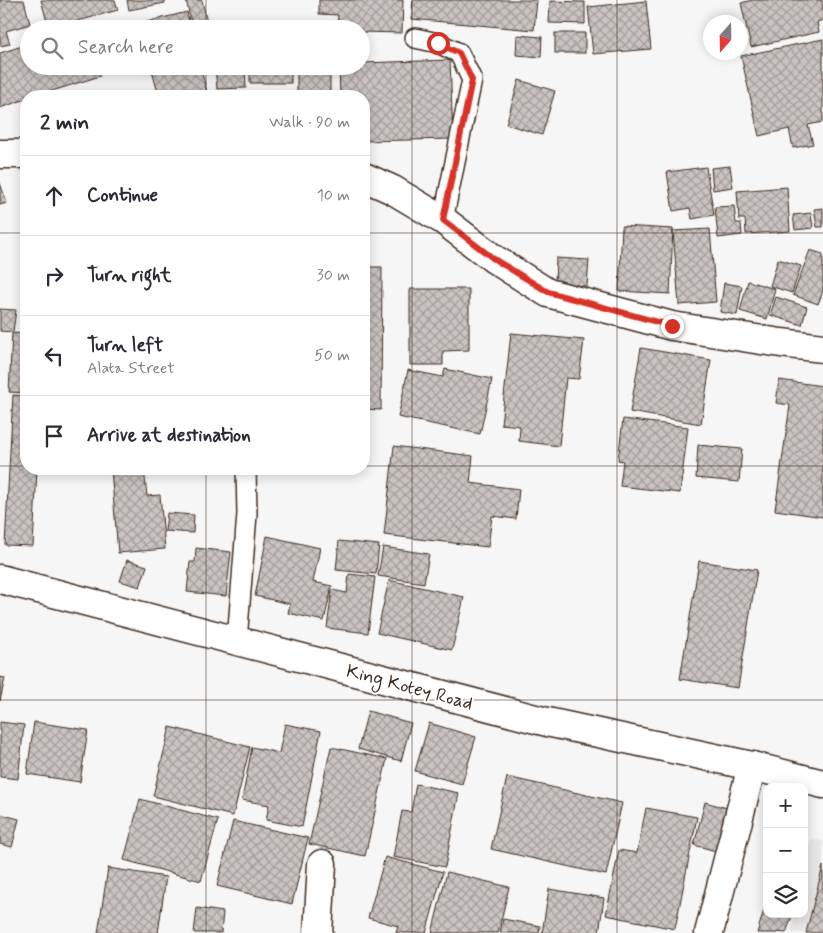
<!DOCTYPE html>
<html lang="en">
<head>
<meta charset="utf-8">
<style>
	:root { --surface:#fff; --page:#f7f7f7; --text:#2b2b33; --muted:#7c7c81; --line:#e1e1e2 }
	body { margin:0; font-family:Mynerve,sans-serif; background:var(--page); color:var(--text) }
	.controls { position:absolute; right:15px; bottom:15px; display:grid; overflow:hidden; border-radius:10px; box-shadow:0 2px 12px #0003 }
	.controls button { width:45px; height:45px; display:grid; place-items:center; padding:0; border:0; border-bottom:1px solid var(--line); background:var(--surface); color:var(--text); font:25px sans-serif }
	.compass { position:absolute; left:703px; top:15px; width:45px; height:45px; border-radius:50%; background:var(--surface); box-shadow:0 2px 12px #0003; rotate:200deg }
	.stop { position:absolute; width:15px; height:15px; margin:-11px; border:4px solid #d93025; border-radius:50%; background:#fff }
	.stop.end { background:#d93025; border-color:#fff; box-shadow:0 1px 5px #0008 }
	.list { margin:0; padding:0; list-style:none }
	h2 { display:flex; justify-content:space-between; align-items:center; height:65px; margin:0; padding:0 20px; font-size:21px }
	h2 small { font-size:16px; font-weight:400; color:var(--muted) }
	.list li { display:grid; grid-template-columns:32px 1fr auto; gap:15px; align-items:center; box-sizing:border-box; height:80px; padding:0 20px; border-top:1px solid var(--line) }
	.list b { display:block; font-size:19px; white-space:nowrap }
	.list p { margin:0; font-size:16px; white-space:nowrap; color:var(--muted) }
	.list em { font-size:16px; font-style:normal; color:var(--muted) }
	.icon { flex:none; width:28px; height:28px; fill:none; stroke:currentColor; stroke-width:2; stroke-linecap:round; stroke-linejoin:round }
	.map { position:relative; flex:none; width:823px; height:933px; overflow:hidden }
	.search { position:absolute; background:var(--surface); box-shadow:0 2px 12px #0003; left:20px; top:20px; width:350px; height:55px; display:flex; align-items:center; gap:12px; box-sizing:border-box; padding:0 18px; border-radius:28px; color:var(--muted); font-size:19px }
	.panel { position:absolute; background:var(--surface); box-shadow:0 2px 12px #0003; left:20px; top:90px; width:350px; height:385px; border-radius:20px }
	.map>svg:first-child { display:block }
	.built { fill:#e9e7e6 }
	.building { fill:url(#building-cross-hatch); stroke:#3b2a1e }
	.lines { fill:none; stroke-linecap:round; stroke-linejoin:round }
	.lane-casing { stroke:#3b2a1e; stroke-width:22 }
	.street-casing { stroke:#3b2a1e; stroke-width:31 }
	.secondary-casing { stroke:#3b2a1e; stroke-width:31 }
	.lane { stroke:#fff; stroke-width:19 }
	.street { stroke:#fff; stroke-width:28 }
	.secondary { stroke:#fff; stroke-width:28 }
	.route { stroke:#d93025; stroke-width:6 }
	.grid { fill:none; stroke:#3b2a1e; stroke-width:1; stroke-opacity:0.55 }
	.labels { text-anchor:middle; stroke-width:4; stroke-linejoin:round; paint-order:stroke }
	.street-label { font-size:19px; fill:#3b2a1e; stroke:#fff }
</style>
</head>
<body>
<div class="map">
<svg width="823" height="933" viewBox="0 0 823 933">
	<defs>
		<pattern id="building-cross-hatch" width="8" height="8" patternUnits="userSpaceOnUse" patternTransform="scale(1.25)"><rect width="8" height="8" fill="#c9c3c1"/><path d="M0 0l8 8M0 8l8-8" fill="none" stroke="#a49f9c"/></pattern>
	</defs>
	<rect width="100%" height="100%" fill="#f7f6f6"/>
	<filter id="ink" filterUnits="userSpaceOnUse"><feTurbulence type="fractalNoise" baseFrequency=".02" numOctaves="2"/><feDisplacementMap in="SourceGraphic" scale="10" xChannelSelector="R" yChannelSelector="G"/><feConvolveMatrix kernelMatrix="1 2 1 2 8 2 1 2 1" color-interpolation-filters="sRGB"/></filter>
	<g filter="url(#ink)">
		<path class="built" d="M812 838 823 841V933H791L795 914H804V871Z"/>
		<g class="building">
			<path d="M0 0H24L30 24 6 31 10 44 0 46Z"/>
			<path d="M41 0H115L118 10 49 29Z"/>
			<path d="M127 0H165V3L129 10Z"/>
			<path d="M186 0H202L207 23 192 26Z"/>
			<path d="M319 0H403L402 33 361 32V29H337L338 15 319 14Z"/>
			<path d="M413 0H537L534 30 411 19Z"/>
			<path d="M752 0H822L823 20 817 22 819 32 751 47 741 3Z"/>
			<path d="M550 1 585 2V24L549 23Z"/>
			<path d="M646 1 651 49 593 54 588 7Z"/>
			<path d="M187 12 191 29H131L130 26Z"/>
			<path d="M243 22V29H213V23Z"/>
			<rect x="296" y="25" width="33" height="4"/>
			<rect x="250" y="26" width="41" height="3"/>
			<rect x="555" y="33" width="30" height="20"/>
			<path d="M517 35 542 37 541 57 516 55Z"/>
			<path d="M823 39V122L808 125 813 144 793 148 789 129 759 136 741 56Z"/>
			<path d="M29 44V66H97L100 76 36 96H26V99L0 108V53Z"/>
			<path d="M450 60 453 139 364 141V96H340L339 66H361V63Z"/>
			<path d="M140 66H200L207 92 188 96H159L152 71 142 73Z"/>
			<path d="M215 66H245L246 88 217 89Z"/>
			<rect x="250" y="66" width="41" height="17"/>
			<rect x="297" y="66" width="33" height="30"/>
			<path d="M519 80 555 91 542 135 506 124Z"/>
			<path d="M730 166 733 187 713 190 711 168Z"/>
			<path d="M706 167 714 215 692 219 690 208 673 211 667 172Z"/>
			<path d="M0 183 7 203 0 205Z"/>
			<path d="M787 187 790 231 746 234 745 219H739L737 191Z"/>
			<path d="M734 206 736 223H741L742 235 718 238 715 207Z"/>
			<path d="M823 208V227H817L814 209Z"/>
			<path d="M811 213 813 228 795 230 793 215Z"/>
			<path d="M622 226 673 229 670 294 619 291Z"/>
			<path d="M710 229 716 302 679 305 673 231Z"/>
			<path d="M810 250 823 254V291L818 304 793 295Z"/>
			<path d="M556 258 589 260 587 286 555 284Z"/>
			<path d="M778 259 801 266 792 293 770 286Z"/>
			<path d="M364 267H382L381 410 364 409Z"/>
			<path d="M748 281 775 289 767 319 740 311Z"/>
			<path d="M724 283 742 286 737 315 720 312Z"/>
			<path d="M410 289H469V350L443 351V365H410Z"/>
			<path d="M776 297 807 307 802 325 770 315Z"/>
			<path d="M0 309 16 310 13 332 0 331Z"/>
			<path d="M12 333 26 334V393L9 392Z"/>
			<path d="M511 333 584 340 579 379 566 378 559 446 519 441 520 426 501 424Z"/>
			<path d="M641 348 711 360 701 424 630 412Z"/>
			<path d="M445 369 492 379 480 434 398 417 408 370 443 377Z"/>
			<path d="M779 380 823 386V517L775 510 790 405 776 403Z"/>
			<path d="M13 395 26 396V469H37L33 546 5 545Z"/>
			<path d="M623 419 688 427 680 493 620 486 623 461 618 460Z"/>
			<path d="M698 445 742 449 739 482 696 478Z"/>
			<path d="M394 446 473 456 470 483 519 489 516 519 492 516 488 547 384 535Z"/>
			<path d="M111 469H144L147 496 160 495 165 549 118 553Z"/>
			<path d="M167 513 194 515 193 533 165 531Z"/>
			<path d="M267 536 320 548 313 582 332 586 324 621 288 613 290 604 255 596Z"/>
			<path d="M339 541 379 545 376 574 336 570Z"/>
			<path d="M383 547 429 554 424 583 378 576Z"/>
			<path d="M196 548 231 552 226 596 187 592 190 562H195Z"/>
			<path d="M127 560 147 566 140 587 120 581Z"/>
			<path d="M699 561 757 570 738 688 680 679Z"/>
			<path d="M349 574 375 577 368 633 327 628 332 590 347 593Z"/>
			<path d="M389 580 464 597 452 650 377 633Z"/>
			<path d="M0 677 5 678 0 701Z"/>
			<path d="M368 711 411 723 401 761 358 749Z"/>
			<path d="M0 722 24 725 18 779 0 777Z"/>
			<path d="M34 722 88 730 80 782 27 774Z"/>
			<path d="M429 723 476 737 462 784 415 771Z"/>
			<path d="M285 724 321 731 302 827 266 820 269 805 242 800 252 747 279 753Z"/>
			<path d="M170 727 250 747 233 816 153 796Z"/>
			<path d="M331 747 387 759 365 856 309 844Z"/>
			<path d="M507 777 622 803 606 875 491 849Z"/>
			<path d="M416 784 459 793 445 867 393 857 402 811 411 812Z"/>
			<path d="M140 799 218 820 201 881 124 860Z"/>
			<path d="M705 802 727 808 716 851 694 845Z"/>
			<path d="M646 808 697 817 675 929 606 915 619 850 637 853Z"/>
			<path d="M0 814 19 819 12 847 0 844Z"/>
			<path d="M233 821 308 838 292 904 217 886Z"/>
			<path d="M385 857 443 872 426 933H396L398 926 368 918Z"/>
			<path d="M823 866V933H806Z"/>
			<path d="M108 868 166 877 158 933H98Z"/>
			<path d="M447 872 509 887 498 933H432Z"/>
			<path d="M549 889 604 898 599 933H542Z"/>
			<path d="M767 900V914H789L792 916 786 933 777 932V933H757Z"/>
			<path d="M197 908 223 912 221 933H194Z"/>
			<path d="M503 919 540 926 539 933H500Z"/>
		</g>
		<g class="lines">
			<defs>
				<g id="lane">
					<path d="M415 38 438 43 459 53 472 80 443 220"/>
					<path d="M237 641 247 514 246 469"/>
				</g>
				<g id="street">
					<path d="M0 154H26"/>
					<path d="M364 177 393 190 443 220 494 259 548 293 672 326 781 343 823 348"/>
					<path d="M318 933 322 864"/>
					<path d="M709 933 752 766"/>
				</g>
				<path id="secondary" d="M0 579 547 722 752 766 823 784"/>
			</defs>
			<use href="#lane" class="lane-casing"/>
			<use href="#street" class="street-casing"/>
			<use href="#secondary" class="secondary-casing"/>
			<use href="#lane" class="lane"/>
			<use href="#street" class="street"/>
			<use href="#secondary" class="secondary"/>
		</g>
	</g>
	<g class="lines" filter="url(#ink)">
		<path class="route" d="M438 43 459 53 472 80 443 220 494 259 548 292 672 326"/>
	</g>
	<path class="grid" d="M206 0V29M412 0V933M617 0V933M206 66V96M0 233H26M364 233H823M0 466H26M364 466H823M206 469V933M0 700H823"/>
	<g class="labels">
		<g class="street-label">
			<text transform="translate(410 686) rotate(15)" y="7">King Kotey Road</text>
		</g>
	</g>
</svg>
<div class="controls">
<button>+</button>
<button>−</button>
<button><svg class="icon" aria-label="layers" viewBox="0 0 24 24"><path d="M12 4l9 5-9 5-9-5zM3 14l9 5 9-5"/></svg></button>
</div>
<svg class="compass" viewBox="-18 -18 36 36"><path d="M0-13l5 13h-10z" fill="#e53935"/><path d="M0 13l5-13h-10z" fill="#7c7c81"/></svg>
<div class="stop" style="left:438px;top:43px"></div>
<div class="stop end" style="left:672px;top:326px"></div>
<div class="search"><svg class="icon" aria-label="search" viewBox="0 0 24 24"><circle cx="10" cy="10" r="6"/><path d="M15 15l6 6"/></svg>Search here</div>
<section class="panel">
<h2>2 min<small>Walk · 90 m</small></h2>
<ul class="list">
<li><svg class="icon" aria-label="ahead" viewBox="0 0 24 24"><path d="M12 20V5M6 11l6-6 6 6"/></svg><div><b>Continue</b></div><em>10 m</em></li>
<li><svg class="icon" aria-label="right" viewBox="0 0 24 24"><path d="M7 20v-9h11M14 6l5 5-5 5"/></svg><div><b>Turn right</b></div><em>30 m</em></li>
<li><svg class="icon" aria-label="left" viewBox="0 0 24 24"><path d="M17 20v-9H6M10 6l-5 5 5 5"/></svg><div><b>Turn left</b><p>Alata Street</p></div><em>50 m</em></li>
<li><svg class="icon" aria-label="arrive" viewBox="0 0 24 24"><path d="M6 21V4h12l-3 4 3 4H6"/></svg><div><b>Arrive at destination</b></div></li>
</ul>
</section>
</div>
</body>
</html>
